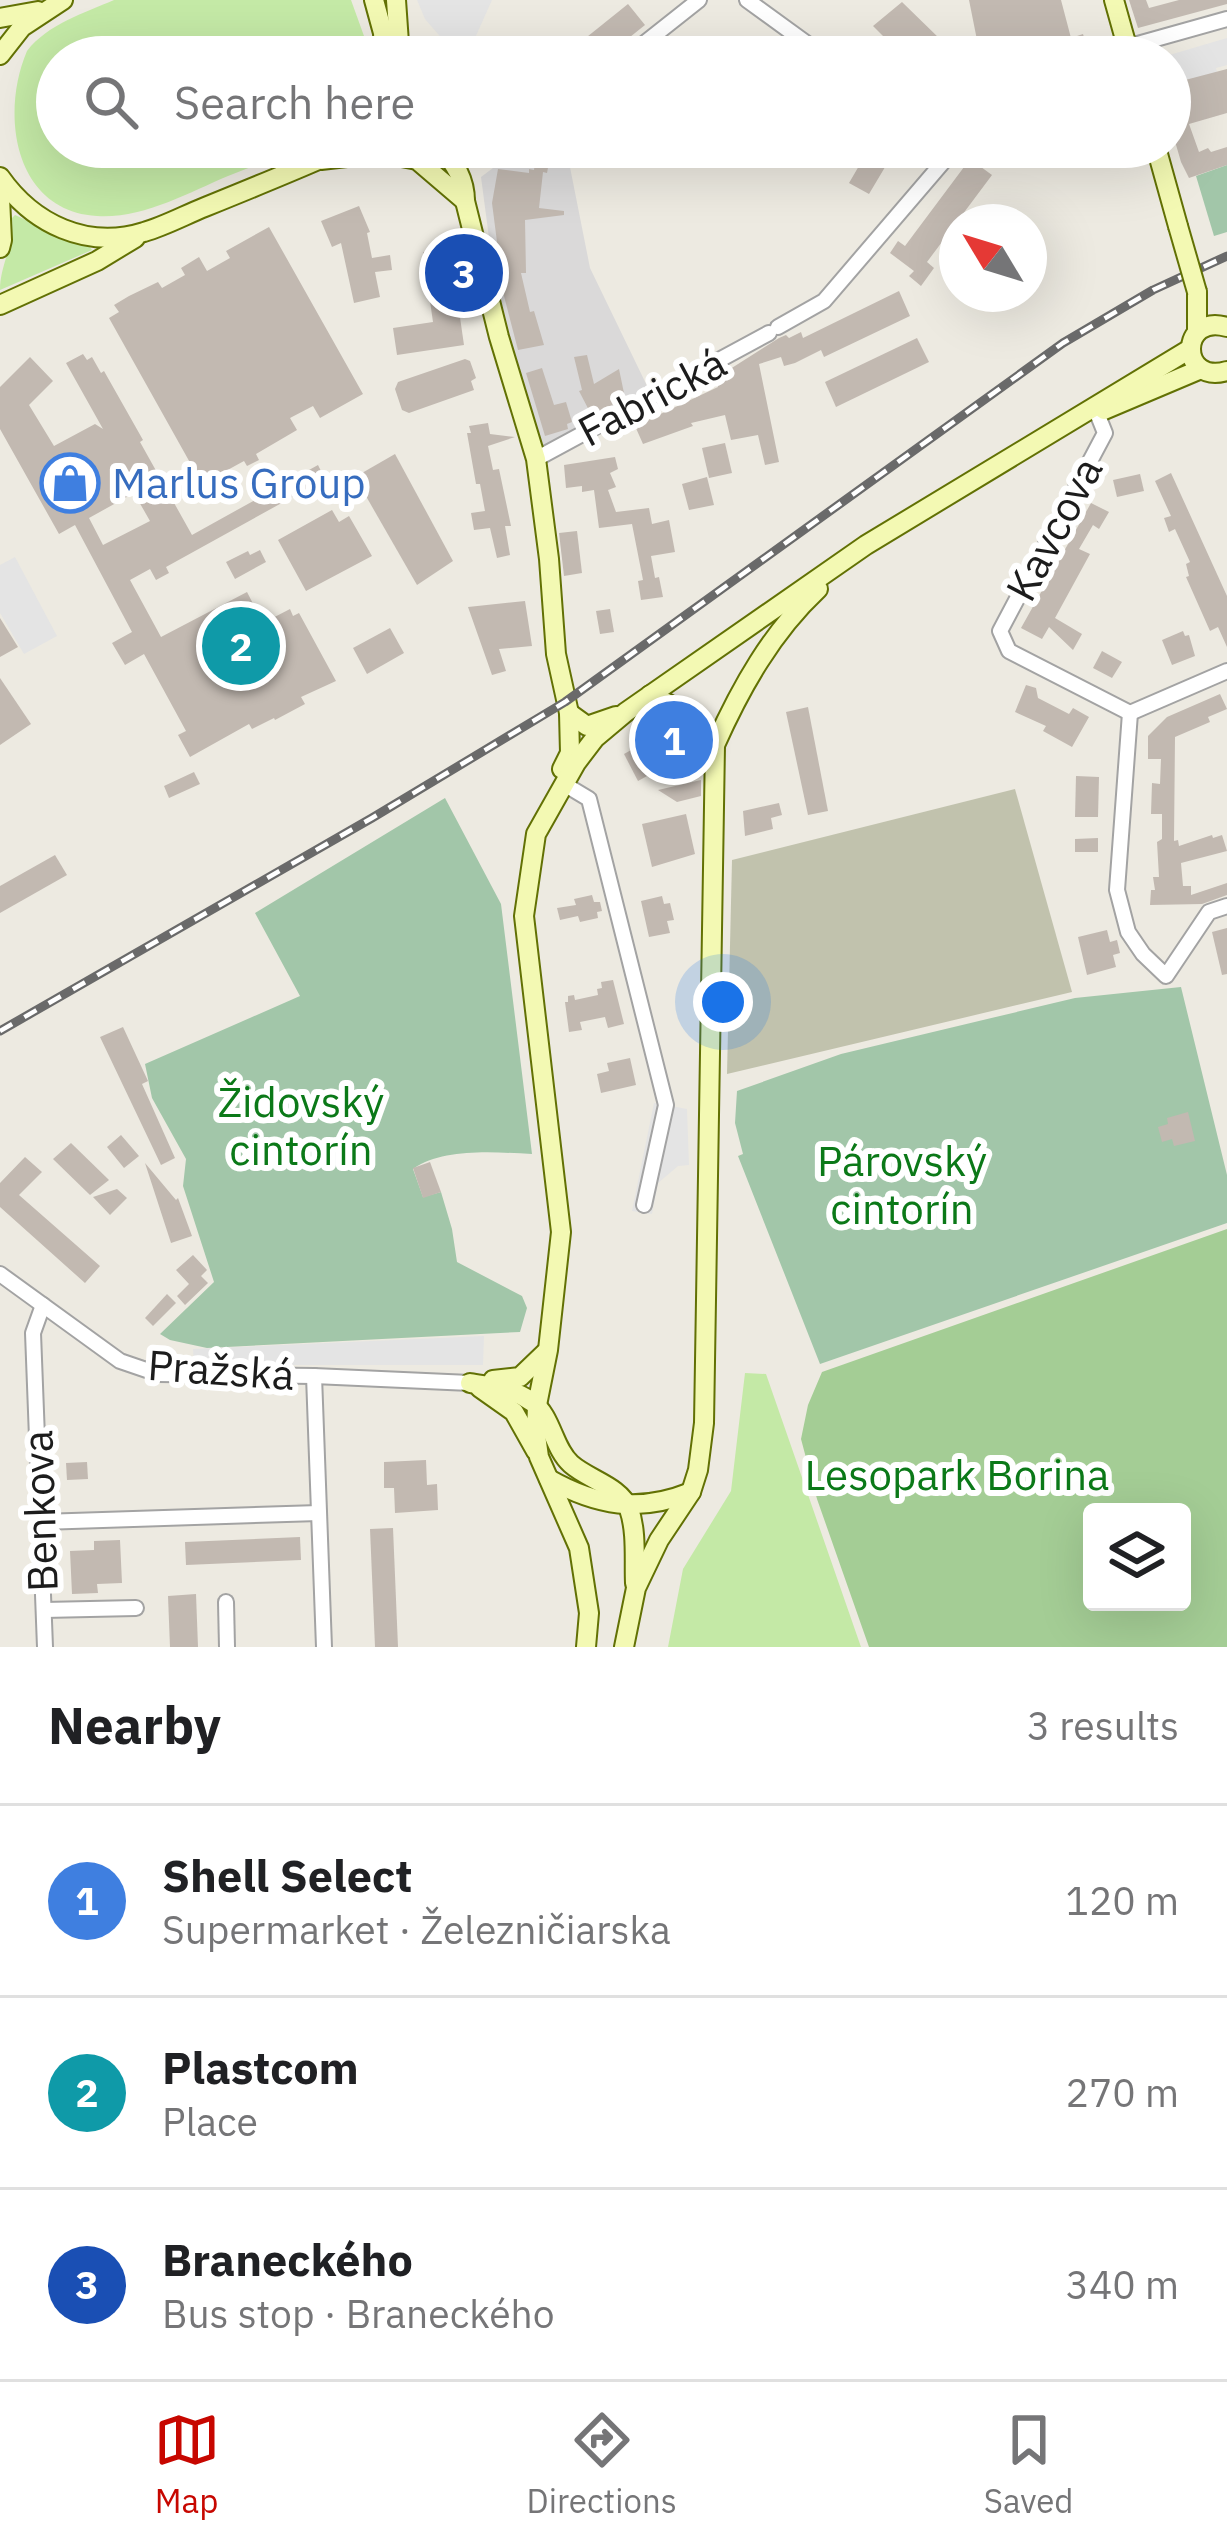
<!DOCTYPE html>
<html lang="en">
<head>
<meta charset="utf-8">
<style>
	:root { --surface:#fff; --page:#f2f2f2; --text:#202124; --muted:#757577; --line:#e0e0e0; --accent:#c70700 }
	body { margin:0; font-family:"IBM Plex Sans",sans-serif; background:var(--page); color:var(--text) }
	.controls { position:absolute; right:36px; bottom:36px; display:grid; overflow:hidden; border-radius:12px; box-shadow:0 12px 48px #0002 }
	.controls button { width:108px; height:108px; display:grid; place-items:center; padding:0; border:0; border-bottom:3px solid var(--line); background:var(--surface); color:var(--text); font:60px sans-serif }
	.compass { position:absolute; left:939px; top:204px; width:108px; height:108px; border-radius:50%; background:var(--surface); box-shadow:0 12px 48px #0002; rotate:308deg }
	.you { position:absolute; left:723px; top:1002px; width:42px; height:42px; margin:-30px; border:9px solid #fff; border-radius:50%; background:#1a73e8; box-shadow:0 0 0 18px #1a73e833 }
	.badge { display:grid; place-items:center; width:78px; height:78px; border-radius:50%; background:var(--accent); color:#fff; font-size:39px; font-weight:700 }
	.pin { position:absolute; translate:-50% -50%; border:6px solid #fff; box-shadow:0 3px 12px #0006 }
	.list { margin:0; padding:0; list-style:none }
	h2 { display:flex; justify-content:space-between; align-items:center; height:156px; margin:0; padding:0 48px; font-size:51px }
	h2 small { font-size:39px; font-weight:400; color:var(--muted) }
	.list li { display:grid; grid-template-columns:78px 1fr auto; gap:36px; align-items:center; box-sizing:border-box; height:192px; padding:0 48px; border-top:3px solid var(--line) }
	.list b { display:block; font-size:45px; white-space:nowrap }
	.list p { margin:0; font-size:39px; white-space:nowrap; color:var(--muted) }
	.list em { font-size:39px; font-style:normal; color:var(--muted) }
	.icon { flex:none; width:66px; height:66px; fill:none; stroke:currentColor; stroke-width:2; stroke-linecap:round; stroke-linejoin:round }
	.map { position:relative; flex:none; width:1227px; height:1647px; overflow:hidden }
	.search { position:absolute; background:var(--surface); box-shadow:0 12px 48px #0002; left:36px; right:36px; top:36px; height:132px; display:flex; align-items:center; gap:30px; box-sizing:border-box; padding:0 42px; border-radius:66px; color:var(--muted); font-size:45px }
	.sheet { height:732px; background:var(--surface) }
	nav { display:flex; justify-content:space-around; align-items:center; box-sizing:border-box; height:168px; border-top:3px solid var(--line); background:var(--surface); font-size:33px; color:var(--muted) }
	nav a { display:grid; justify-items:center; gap:6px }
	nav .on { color:var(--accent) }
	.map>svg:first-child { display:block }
	.residential { fill:#dad9d9 }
	.construction { fill:#c1c2ad }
	.grass { fill:#c4e9a6 }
	.forest { fill:#a4cd95; fill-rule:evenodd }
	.cemetery { fill:#a2c6a9 }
	.parking { fill:#e4e4e4 }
	.building { fill:#c2b9b1; fill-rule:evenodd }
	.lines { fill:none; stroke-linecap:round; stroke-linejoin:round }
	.street-casing { stroke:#a3a3a3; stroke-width:18 }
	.secondary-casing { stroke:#627104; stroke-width:22 }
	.street { stroke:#fff; stroke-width:14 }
	.secondary { stroke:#f3f9b3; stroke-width:18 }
	.rail-casing { stroke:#6a6a6a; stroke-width:9 }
	.rail { stroke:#fff; stroke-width:4.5; stroke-dasharray:14; stroke-linecap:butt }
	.secondary-bridge-casing { stroke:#627104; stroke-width:22; stroke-linecap:butt }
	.secondary-bridge { stroke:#f3f9b3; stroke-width:18 }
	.labels { text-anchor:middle; stroke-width:12; stroke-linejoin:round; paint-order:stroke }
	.street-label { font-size:42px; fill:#1c1c1c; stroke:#fff }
	.shop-label { font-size:42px; fill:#366cbe; stroke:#fff; text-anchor:start }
	.park-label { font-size:42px; fill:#0b7918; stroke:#fff }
</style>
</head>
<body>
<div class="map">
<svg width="1227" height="1647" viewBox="0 0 1227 1647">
	<rect width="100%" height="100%" fill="#edeae1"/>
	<path class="residential" d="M521 147H566L590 268 650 392 538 450 495 283 481 177Z"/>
	<path class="construction" d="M1015 789 1072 992 727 1074 732 860Z"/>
	<g class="grass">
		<path d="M114 0H351L364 36V57H57V147H296C274 158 251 167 228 176 188 193 142 219 97 216 14 211 0 114 27 51 48 24 84 13 114 0Z"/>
		<path d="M15 215C40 226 60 241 89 246L92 250 0 290C0 264 14 248 12 218Z"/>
		<path d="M745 1373 766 1374 861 1647H668L683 1569 731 1491Z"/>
	</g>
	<path class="forest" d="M1227 1229V1647H869L817 1499 801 1439 808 1405 822 1372ZM1092 1512H1182V1602H1092Z"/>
	<g class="cemetery">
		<path d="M1227 165V232L1214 236 1196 176Z"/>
		<path d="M445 798 501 904 532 1154C492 1152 443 1148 413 1169L423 1197 441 1192 452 1229 457 1262 522 1296 527 1308 520 1332 207 1348 170 1340 160 1334 214 1282 183 1186 186 1159 152 1098 145 1064 300 996 255 913Z"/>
		<path d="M1181 987 1227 1175V1223L820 1364 738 1156 743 1154 735 1123 737 1091 841 1054 1075 998Z"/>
	</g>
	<g class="parking">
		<path d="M417 0H492L475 38 458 57 425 19Z"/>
		<path d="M1227 38V65L1216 68 1217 72 1197 78 1178 81 1177 78 1172 79 1170 57 1166 56Z"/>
		<path d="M15 557 57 636 24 654 0 613V565Z"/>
		<path d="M654 1103 687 1109 689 1165 678 1166 658 1183 652 1214 632 1211Z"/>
		<path d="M484 1336 483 1365H194L193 1349Z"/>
	</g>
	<g class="building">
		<path d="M969 0H1061L1071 38 1083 34 1090 57H946L926 49 917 57H899L889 46 891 44 873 26 902 2 941 40 980 55Z"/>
		<path d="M1129 0H1146L1149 8 1179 0H1227V4L1138 28Z"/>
		<path d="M628 4 645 25 605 57H562Z"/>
		<path d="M1227 69V113L1189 124 1199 152 1208 148 1211 152 1227 147V165L1189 178 1181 162 1170 124V84Z"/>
		<path d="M844 147H897L869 194 849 183 863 159Z"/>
		<path d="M1026 147H1070V151L1030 162Z"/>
		<path d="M536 156 550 157 547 173 543 172 539 208 564 211V215L525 220 526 273H521L530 312 534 311 544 345 518 350 504 296 492 203 498 169 529 173V169L534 170Z"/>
		<path d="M970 159 992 175 927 262 934 268 921 286 909 276 914 271 890 253 898 241 905 246Z"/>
		<path d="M359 206 370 232 367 233 372 258 390 255 392 270 375 272 380 297 354 303 341 243 332 247 321 221Z"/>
		<path d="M269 227 363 394 320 418 313 406 290 418 297 430 256 454 259 460 247 466 244 461 202 484 109 318 119 312 114 305 129 296 158 282 162 288 185 275 181 268 199 257 207 271 230 258 226 251Z"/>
		<path d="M450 248 464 345 397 355 393 328 433 322 423 252Z"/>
		<path d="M899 291 910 316 824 357 821 350 795 363 784 366 781 357 759 364 779 462 765 465 758 435 731 440 725 415 691 423 693 426 643 444 635 426 718 387 716 378 779 338 786 335 789 338 801 332 803 338Z"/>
		<path d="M917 338 929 362 836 407 825 382Z"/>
		<path d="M83 354 87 360 92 357 101 373 104 371 143 440 140 442 192 535 318 465 325 479 166 567 169 573 156 580 150 569 130 580 161 637 247 592 263 623 290 609 293 616 299 613 336 681 301 697 305 704 275 720 274 718 252 729 249 724 190 757 178 735 186 731 144 654 125 665 112 643 132 632 75 525 59 534 0 429V387L30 357 53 381 29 405 54 446 95 424 103 429 66 363ZM134 493 150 521 103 545 89 518Z"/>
		<path d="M587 355 594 384 619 369 625 398 592 416 579 391 582 390 574 357Z"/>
		<path d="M465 359 470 361 476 378 471 381 474 390 409 413 402 410 395 389 398 382Z"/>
		<path d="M542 368 554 405 566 402 572 422 567 424 568 429 545 436 526 373Z"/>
		<path d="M488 423 490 434 515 437 488 446 493 470 499 469 511 526H505L510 555 497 558 490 528 474 530 471 513 485 511 480 484H476L467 433H471L469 426Z"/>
		<path d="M725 443 732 473 709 478 702 448Z"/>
		<path d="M395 454 453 561 417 585 355 477Z"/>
		<path d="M615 457 618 469 610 473 616 487 608 490 616 512 649 508 652 524 669 520 675 552 651 556 655 578 659 577 663 597 641 600 638 581 643 580 632 524 599 528 594 490 582 492V486L566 488 564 465Z"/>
		<path d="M1171 473 1227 596V647L1218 627 1210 631 1186 577 1189 576 1186 564 1190 562 1175 529 1169 532 1164 518 1171 516 1155 481Z"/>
		<path d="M1140 474 1144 491 1117 497 1113 480Z"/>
		<path d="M707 477 714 505 689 510 682 484Z"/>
		<path d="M1091 503 1109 512 1099 529 1093 525 1079 549 1090 554 1055 618 1082 634 1073 650 1049 627 1042 639 1021 628Z"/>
		<path d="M332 510 339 522 349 516 372 556 306 591 278 540Z"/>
		<path d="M577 531 582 573 564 576 559 533Z"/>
		<path d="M260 550 266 562 235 579 226 562 248 551 250 555Z"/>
		<path d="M525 601 532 646 499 649 506 671 492 675 468 607Z"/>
		<path d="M610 609 614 632 600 634 596 611Z"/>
		<path d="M0 618 18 647 0 657Z"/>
		<path d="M390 628 404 653 367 674 353 648Z"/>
		<path d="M1183 631 1185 636 1189 635 1195 656 1172 665 1162 640Z"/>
		<path d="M1102 651 1122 662 1112 678 1093 668Z"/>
		<path d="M0 678 31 724 0 745Z"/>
		<path d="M1026 685 1036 688 1038 698 1069 714 1073 708 1089 717 1072 747 1043 731 1046 726 1015 712Z"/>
		<path d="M1220 694 1227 709 1208 717 1210 722 1175 737 1174 841 1178 840 1179 846 1212 835 1213 838 1222 835 1227 851 1181 863 1183 886H1191V895L1227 883V895L1202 904 1150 905 1151 890H1155L1153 877H1159L1157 842 1162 839V814H1151L1152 783 1160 784 1161 759H1148V736L1167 717Z"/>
		<path d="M808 707 828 811 808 815 786 712Z"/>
		<path d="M677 724 682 728 694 750 638 781 624 754Z"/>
		<path d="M194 772 200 784 169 798 164 786Z"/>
		<path d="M1076 776 1099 777 1098 817H1075Z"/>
		<path d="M701 780V796L677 802 658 790Z"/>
		<path d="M779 803 782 815 771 818 773 829 745 836 743 811Z"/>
		<path d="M686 814 695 854 652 867 642 824Z"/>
		<path d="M1098 838V852H1075V839Z"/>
		<path d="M55 855 67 875 0 913V886Z"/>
		<path d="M592 895 594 902H600L602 911 597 912 598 918 580 922 578 916 560 920 557 908 576 905 574 899Z"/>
		<path d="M662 896 664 904 670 903 674 920 667 921 670 933 649 937 641 901Z"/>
		<path d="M1227 928V974L1222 975 1212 932Z"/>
		<path d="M1107 930 1110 942 1117 940 1120 953 1113 955 1116 967 1087 975 1078 937Z"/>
		<path d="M613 980 624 1024 608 1028 605 1017 580 1022 582 1030 569 1032 565 1002H568V996L574 995 575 1000 598 995 597 989 602 988 601 982Z"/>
		<path d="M123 1027 148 1081 142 1084 175 1158 161 1165 100 1037Z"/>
		<path d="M630 1058 636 1085 601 1093 597 1074 609 1071 607 1063Z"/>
		<path d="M1188 1112 1195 1141 1174 1146 1172 1139 1162 1142 1158 1127 1168 1124 1167 1118Z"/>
		<path d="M121 1135 139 1156 124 1168 107 1147Z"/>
		<path d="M71 1143 109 1180 90 1195 53 1159Z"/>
		<path d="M25 1157 42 1172 19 1195 100 1266 85 1283 0 1207V1183Z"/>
		<path d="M430 1162 441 1192 423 1198 413 1168Z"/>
		<path d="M145 1163 176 1200 178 1198 192 1236 171 1243Z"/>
		<path d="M117 1189 127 1198 110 1215 93 1197Z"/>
		<path d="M193 1255 207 1270 201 1276 208 1283 185 1305 177 1296 189 1284 176 1270Z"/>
		<path d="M167 1294 176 1303 153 1326 145 1318Z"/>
		<path d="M426 1460 427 1485 437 1484 438 1510 395 1513 394 1488H384V1462Z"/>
		<path d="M87 1462 88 1479 67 1480 66 1463Z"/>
		<path d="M393 1528 398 1647H375L370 1529Z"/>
		<path d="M300 1537 301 1560 186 1565 185 1542Z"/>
		<path d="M120 1540 122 1583 97 1584 98 1593 72 1594 70 1551 94 1550V1541Z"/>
		<path d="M196 1594 198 1647H170L168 1596Z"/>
	</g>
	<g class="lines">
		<defs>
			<g id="street">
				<path d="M747 0 813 48 835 57"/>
				<path d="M1127 47 1227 19"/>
				<path d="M627 57 699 0"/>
				<path d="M506 147H513"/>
				<path d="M778 327 824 301 956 147"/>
				<path d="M1097 413 1105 433 1000 631 1009 651 1130 713"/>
				<path d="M536 459 769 333"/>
				<path d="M1130 713 1117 890 1128 932 1143 954 1166 976 1209 912 1227 906"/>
				<path d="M1130 713 1227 671"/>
				<path d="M564 784 589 799 666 1105 644 1205"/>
				<path d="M0 1274 120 1361 158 1374 314 1376 470 1383"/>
				<path d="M43 1305 33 1333 45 1647"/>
				<path d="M314 1376 324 1647"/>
				<path d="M41 1522 319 1513"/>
				<path d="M226 1602 227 1647"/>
				<path d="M44 1610 136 1608"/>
			</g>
			<g id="secondary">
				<path d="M374 0 383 33 384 57"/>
				<path d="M396 0 400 57"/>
				<path d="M1114 0 1130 57"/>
				<path d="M0 18 38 11"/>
				<path d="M0 55 22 27 63 0"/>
				<path d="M441 147C455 164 465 179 465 201L499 337 536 459 549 559 556 654 569 713 570 753 562 769"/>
				<path d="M1156 147 1178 226"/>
				<path d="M321 160 381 153 417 160 465 201"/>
				<path d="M0 177C33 224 87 250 144 232 165 226 185 215 205 207 242 192 279 177 316 161L337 147"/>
				<path d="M0 198 2 240 0 248"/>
				<path d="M0 305 97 261 135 238"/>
				<path d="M1227 327C1179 313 1179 385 1227 371"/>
				<path d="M1197 332V292"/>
				<path d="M1104 410 1201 369"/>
				<path d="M650 695C678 708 698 718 715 745"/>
				<path d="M569 713 587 726 616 716"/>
				<path d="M493 1380 520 1377 545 1353"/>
				<path d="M470 1383C492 1387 513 1388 532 1402 552 1416 553 1448 571 1464 589 1480 620 1486 629 1509 637 1532 634 1560 635 1583"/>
				<path d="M480 1388 514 1412 536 1451"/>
				<path d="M549 1479C597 1506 639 1513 691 1492"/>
				<path d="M586 1647 589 1613 579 1548 539 1457 536 1435 537 1405 548 1350 561 1232 524 916 536 834 576 763 595 738 626 712 866 545 1190 349"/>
				<path d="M624 1647 636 1588 659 1540 691 1492 698 1470 704 1423 715 745C741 687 772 632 818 589"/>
			</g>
		</defs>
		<use href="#street" class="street-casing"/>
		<use href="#secondary" class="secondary-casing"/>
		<use href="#street" class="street"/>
		<use href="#secondary" class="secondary"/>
		<defs>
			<path id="rail" d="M0 1031 372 818 565 702 1063 343 1153 290 1227 256"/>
		</defs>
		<use href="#rail" class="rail-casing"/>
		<use href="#rail" class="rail"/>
		<defs>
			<path id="secondary-bridge" d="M1178 226 1197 292"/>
		</defs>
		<use href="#secondary-bridge" class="secondary-bridge-casing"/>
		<use href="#secondary-bridge" class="secondary-bridge"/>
	</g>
	<defs>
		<symbol id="shop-ring" viewBox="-11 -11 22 22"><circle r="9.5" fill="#fff" stroke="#3f7fe0" stroke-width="1.5"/><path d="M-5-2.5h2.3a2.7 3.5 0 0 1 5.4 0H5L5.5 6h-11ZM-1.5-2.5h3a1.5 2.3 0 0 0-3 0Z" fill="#3f7fe0"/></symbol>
	</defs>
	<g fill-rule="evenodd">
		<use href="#shop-ring" x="37" y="450" width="66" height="66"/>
	</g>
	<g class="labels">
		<g class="street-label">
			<text transform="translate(652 397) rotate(-28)" y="15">Fabrická</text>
			<text transform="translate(1054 529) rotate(-62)" y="15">Kavcova</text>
			<text transform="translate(221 1370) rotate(4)" y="15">Pražská</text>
			<text transform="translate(40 1511) rotate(-92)" y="15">Benkova</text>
		</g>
		<g class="shop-label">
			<text x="112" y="498">Marlus Group</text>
		</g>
		<g class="park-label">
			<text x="301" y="1117">Židovský<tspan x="301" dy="48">cintorín</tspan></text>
			<text x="902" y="1176">Párovský<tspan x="902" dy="48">cintorín</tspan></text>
			<text x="957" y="1490">Lesopark Borina</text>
		</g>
	</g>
</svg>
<div class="controls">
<button><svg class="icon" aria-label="layers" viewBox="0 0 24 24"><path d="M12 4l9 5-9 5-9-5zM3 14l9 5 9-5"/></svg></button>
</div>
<svg class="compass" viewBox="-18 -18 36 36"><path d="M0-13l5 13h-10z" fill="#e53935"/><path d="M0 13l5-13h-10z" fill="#757577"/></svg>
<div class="you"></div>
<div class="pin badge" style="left:674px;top:740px;background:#3f7fe0">1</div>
<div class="pin badge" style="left:241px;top:646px;background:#0f9aa8">2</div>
<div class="pin badge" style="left:464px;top:273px;background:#1a4fb4">3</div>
<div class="search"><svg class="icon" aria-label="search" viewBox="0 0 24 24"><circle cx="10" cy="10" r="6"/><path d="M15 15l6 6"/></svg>Search here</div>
</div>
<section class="sheet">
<h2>Nearby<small>3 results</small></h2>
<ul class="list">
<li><span class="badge" style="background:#3f7fe0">1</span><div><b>Shell Select</b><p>Supermarket · Železničiarska</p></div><em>120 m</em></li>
<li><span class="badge" style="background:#0f9aa8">2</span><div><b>Plastcom</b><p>Place</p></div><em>270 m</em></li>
<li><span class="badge" style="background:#1a4fb4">3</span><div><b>Braneckého</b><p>Bus stop · Braneckého</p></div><em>340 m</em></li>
</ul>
</section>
<nav>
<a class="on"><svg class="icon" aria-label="map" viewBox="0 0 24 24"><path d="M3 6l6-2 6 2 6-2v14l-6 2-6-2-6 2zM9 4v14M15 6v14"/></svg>Map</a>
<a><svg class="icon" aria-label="directions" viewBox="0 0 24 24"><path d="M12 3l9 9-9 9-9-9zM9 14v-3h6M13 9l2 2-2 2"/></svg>Directions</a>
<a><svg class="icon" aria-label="saved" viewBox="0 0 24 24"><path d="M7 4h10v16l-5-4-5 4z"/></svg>Saved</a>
</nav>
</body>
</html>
